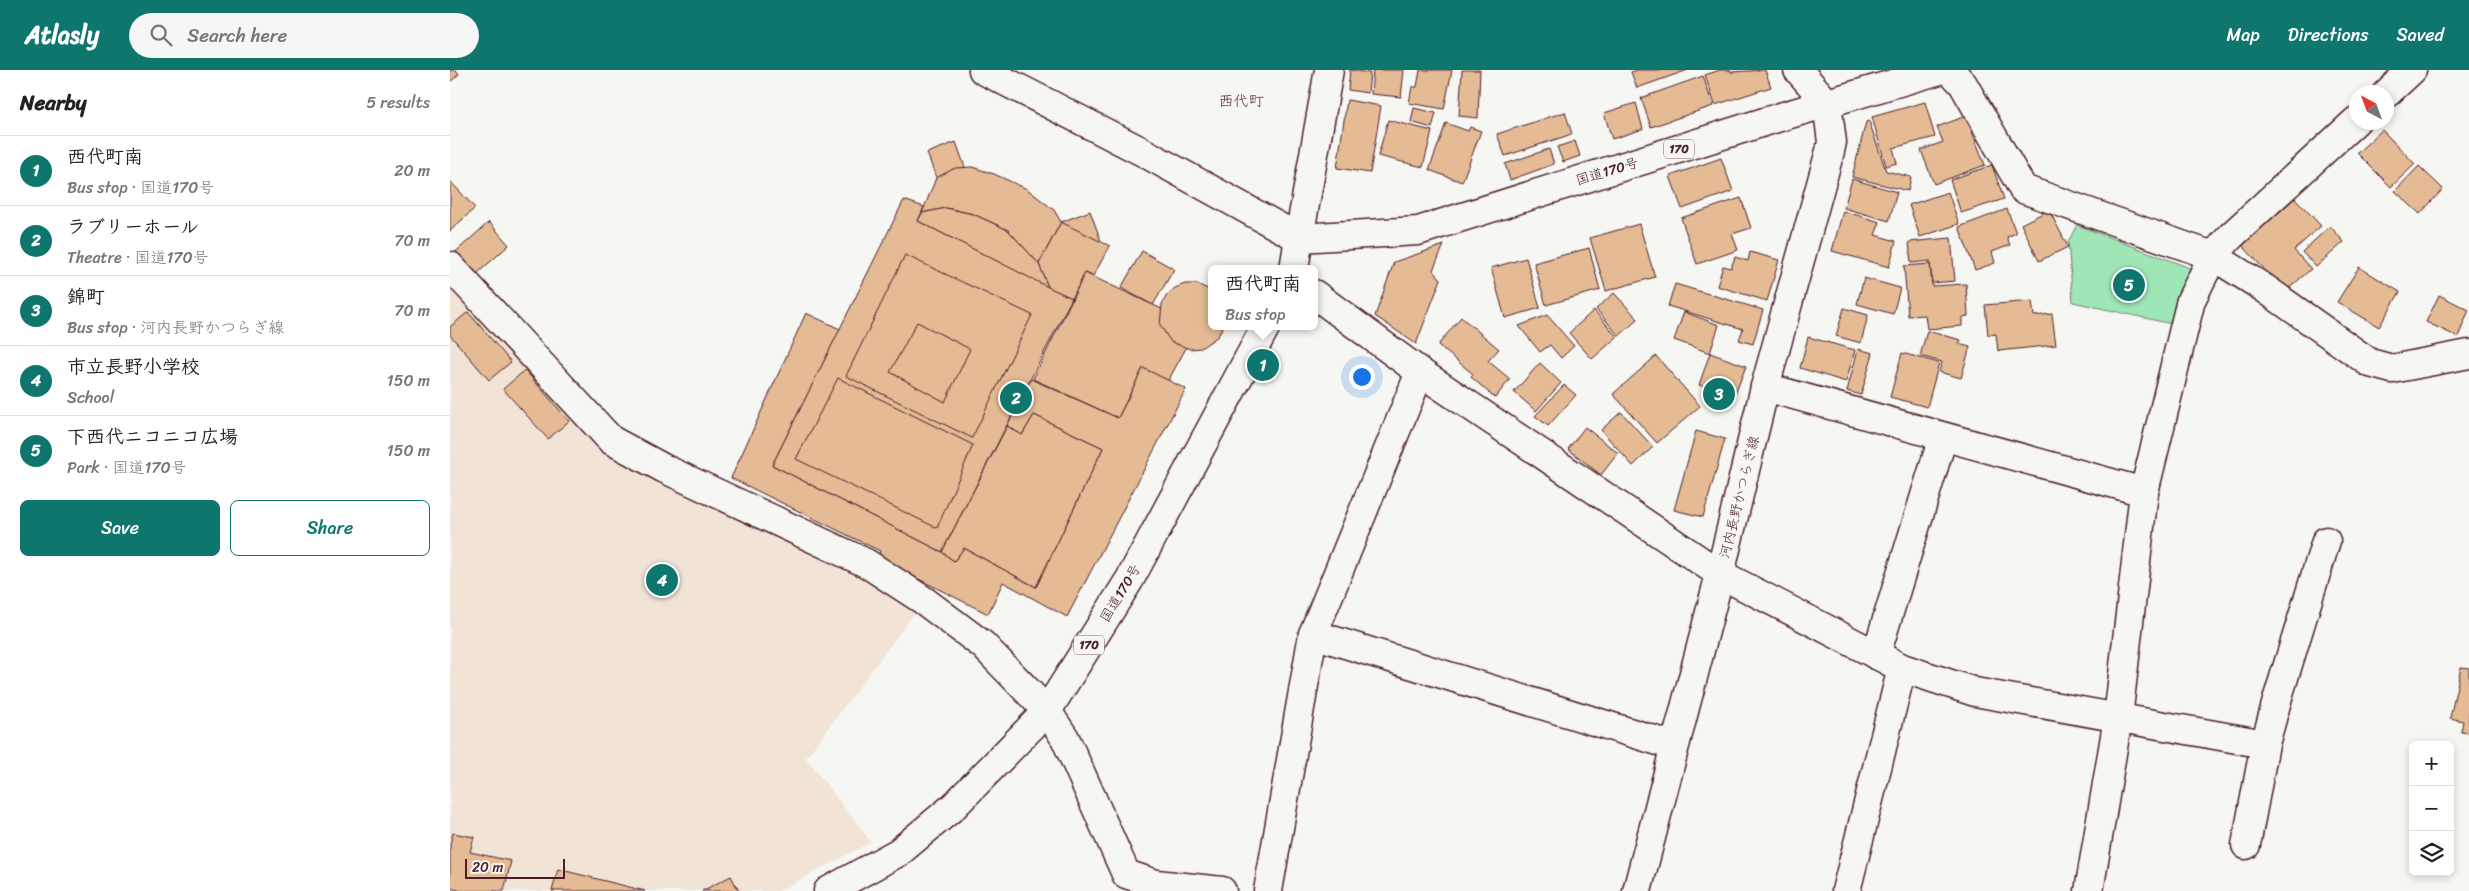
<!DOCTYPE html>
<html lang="en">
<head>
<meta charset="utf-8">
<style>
	:root { --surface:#fff; --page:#f6f6f6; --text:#222; --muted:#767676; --line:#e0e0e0; --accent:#0f766e }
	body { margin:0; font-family:Sriracha,"Klee One",sans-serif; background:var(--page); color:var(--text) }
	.controls { position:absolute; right:15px; bottom:15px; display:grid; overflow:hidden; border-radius:8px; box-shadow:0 2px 8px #0003 }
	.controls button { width:45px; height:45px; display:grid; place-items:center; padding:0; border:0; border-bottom:1px solid var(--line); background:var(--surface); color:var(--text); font:25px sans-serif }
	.compass { position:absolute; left:1899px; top:15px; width:45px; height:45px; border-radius:50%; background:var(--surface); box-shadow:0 2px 8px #0003; rotate:319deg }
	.scale { position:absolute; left:15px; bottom:12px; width:100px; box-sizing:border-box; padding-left:5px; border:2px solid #4a1f2b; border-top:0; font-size:14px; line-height:18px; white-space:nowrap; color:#4a1f2b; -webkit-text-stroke:4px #f6f6f2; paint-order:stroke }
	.you { position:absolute; left:911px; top:306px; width:18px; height:18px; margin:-12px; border:4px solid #fff; border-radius:50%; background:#1a73e8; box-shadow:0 0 0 8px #1a73e833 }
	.badge { display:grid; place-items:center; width:32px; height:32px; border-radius:50%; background:var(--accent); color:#fff; font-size:16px; font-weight:700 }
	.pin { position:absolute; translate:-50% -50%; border:2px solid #fff; box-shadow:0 1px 5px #0006 }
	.popup { position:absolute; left:758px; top:195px; width:110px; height:65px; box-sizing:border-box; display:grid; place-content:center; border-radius:8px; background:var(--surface); filter:drop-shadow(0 1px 4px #0005); font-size:16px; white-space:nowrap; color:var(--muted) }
	.popup b { font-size:19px; color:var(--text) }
	.popup::after { content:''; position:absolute; left:50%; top:100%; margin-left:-10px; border:10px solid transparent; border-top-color:var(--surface) }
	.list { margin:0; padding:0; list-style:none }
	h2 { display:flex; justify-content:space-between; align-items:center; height:65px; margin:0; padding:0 20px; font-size:21px }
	h2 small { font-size:16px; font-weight:400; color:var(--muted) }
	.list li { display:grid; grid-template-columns:32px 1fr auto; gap:15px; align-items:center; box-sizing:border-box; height:70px; padding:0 20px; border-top:1px solid var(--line) }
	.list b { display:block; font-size:19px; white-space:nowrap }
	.list p { margin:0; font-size:16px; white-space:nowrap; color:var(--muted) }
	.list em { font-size:16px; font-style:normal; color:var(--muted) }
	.actions { display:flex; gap:10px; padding:15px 20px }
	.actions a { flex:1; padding:11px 0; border:1px solid var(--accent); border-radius:8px; text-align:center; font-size:18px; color:var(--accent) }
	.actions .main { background:var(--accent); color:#fff }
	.icon { flex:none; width:28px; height:28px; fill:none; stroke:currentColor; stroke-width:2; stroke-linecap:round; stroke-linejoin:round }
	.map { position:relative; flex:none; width:2019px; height:821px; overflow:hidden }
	header { display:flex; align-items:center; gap:30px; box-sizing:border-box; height:70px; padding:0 25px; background:var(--accent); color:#fff }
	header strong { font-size:24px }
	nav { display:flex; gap:28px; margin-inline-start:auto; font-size:18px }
	.search { width:350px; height:45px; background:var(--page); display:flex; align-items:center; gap:12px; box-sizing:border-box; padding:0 18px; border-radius:28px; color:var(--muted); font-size:19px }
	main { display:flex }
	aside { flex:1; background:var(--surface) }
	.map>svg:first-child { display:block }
	.built { fill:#f1e4d6 }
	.green { fill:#9ee6b5; stroke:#748270 }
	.building { fill:#e4bb94; stroke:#4a1f2b }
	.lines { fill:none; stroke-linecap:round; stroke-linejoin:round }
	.street-casing { stroke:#4a1f2b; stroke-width:31 }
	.secondary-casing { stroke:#4a1f2b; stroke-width:31 }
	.highway-casing { stroke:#4a1f2b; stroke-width:31 }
	.street { stroke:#f6f6f2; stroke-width:28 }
	.secondary { stroke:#f6f6f2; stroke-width:28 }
	.highway { stroke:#f6f6f2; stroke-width:28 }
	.labels { text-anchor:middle; stroke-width:4; stroke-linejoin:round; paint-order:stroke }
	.shield { fill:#f6f6f2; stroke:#7e6067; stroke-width:1 }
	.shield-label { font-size:12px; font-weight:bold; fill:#4a1f2b }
	.street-label { font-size:14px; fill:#4a1f2b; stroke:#f6f6f2 }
	.neighbourhood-label { font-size:15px; fill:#4a1f2b; stroke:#f6f6f2 }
</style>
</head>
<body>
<header>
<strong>Atlasly</strong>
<div class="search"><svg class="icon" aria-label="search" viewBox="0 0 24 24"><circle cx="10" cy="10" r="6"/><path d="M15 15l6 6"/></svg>Search here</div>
<nav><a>Map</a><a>Directions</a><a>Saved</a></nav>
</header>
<main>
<aside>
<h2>Nearby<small>5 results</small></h2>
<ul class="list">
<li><span class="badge">1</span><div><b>西代町南</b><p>Bus stop · 国道170号</p></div><em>20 m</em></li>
<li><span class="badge">2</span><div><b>ラブリーホール</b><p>Theatre · 国道170号</p></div><em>70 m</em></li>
<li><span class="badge">3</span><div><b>錦町</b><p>Bus stop · 河内長野かつらぎ線</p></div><em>70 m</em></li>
<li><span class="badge">4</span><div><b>市立長野小学校</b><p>School</p></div><em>150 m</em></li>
<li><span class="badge">5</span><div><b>下西代ニコニコ広場</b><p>Park · 国道170号</p></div><em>150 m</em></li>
</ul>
<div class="actions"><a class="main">Save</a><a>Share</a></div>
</aside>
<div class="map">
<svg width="2019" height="821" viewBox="0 0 2019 821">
	<rect width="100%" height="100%" fill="#f6f6f2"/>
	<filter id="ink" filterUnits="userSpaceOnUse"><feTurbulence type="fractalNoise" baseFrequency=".02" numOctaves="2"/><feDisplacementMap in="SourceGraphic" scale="10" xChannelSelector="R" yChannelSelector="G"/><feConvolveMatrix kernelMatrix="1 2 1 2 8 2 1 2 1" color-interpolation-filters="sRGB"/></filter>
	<g filter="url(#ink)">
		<path class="built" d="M0 206 170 393 380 481 468 538 356 688 421 772 329 821H0Z"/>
		<path class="green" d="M1627 155 1740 198 1726 255 1623 232 1618 172Z"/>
		<g class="building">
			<path d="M0 0H6L9 4 0 12Z"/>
			<path d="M900 0 920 3 918 23 898 20Z"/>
			<path d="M923 0H954L951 27 921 24Z"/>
			<path d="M970 0H1002L994 39 959 33 962 17H967Z"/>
			<path d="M1012 0H1030L1028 48 1009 46Z"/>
			<path d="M1187 0H1238L1187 18 1181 2Z"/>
			<path d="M1270 0H1280L1281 2 1315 0 1321 17 1265 35 1255 5Z"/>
			<path d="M1253 6 1263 36 1201 57 1191 28Z"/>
			<path d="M897 30 931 36 920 103 887 98Z"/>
			<path d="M1475 32 1485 67 1443 78 1447 93 1436 96 1422 47Z"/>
			<path d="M1186 33 1193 59 1162 69 1154 43Z"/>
			<path d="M964 38 986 43 982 58 961 52Z"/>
			<path d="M1115 42 1122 64 1055 86 1047 64Z"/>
			<path d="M1516 46 1535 95 1484 114 1471 80 1493 72 1487 57Z"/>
			<path d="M938 50 982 61 973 97 928 86Z"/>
			<path d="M1419 51 1436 101 1461 107 1458 121 1402 107 1416 52Z"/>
			<path d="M996 53 1018 61 1020 57 1031 61 1012 112 979 100Z"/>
			<path d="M1932 60 1965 94 1941 117 1907 83Z"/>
			<path d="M1125 71 1130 86 1113 92 1107 77Z"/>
			<path d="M506 72 517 103 488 113 477 83Z"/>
			<path d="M1099 79 1104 94 1060 110 1055 94Z"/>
			<path d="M1271 88 1283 121 1232 139 1220 106Z"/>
			<path d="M1542 95 1554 129 1511 143 1500 110Z"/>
			<path d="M1969 96 1993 119 1970 144 1945 121Z"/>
			<path d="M522 97 544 104 577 119 604 140 611 152 589 194 558 160 523 144 496 138 472 143 486 108 505 98Z"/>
			<path d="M1402 109 1447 122 1439 151 1394 138Z"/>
			<path d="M0 111 25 138 0 161Z"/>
			<path d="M1498 122 1509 154 1470 167 1459 135Z"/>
			<path d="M1291 128 1301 158 1282 164 1288 180 1247 194 1231 148Z"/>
			<path d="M1845 128 1871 156 1844 180 1861 199 1835 222 1792 175Z"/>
			<path d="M454 130 474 137 468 151 622 228 492 482 322 395Z"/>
			<path d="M496 138 523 144 558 160 589 194 598 217 468 151 472 143Z"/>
			<path d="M1557 139 1566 163 1557 167 1560 175 1542 182 1545 193 1525 200 1509 157Z"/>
			<path d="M1599 140 1618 177 1589 191 1571 154Z"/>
			<path d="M640 141 651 171 622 182 611 152Z"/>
			<path d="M1393 141 1430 152 1425 165 1446 171 1439 197 1382 181Z"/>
			<path d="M39 152 59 175 20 210 0 187Z"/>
			<path d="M611 152 660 176 643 206 635 203 622 228 598 217 589 194Z"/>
			<path d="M1189 154 1205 207 1156 221 1140 168Z"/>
			<path d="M1880 156 1894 172 1866 197 1852 182Z"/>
			<path d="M1501 168 1505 211 1482 213 1480 191 1461 193 1459 172Z"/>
			<path d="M994 175 983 200 991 209 966 274 925 246 944 192Z"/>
			<path d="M1139 178 1150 220 1096 235 1084 193Z"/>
			<path d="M692 181 724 199 703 235 671 218Z"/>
			<path d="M1300 182 1329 190 1317 231 1267 216 1273 196 1281 198 1285 187 1298 191Z"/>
			<path d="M455 185 582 245 522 368 396 306Z"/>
			<path d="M1076 188 1090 238 1055 248 1041 198Z"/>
			<path d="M1480 194 1482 216 1516 214 1518 246 1512 247V256L1477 259 1475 245 1458 246 1454 196Z"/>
			<path d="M1909 197 1950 222 1929 257 1887 232Z"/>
			<path d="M635 203 748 256 718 311 693 298 668 348 583 309Z"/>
			<path d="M1414 208 1450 218 1443 244 1407 234Z"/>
			<path d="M735 214H747L762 221V256H773L768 266 751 278 740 279 721 272 710 255 712 234 717 225 725 218Z"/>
			<path d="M1225 214 1313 240 1303 274 1289 270 1293 259 1218 236Z"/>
			<path d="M1164 223 1188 249 1169 266 1146 239Z"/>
			<path d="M1989 225 2019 240 2008 267 1976 252Z"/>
			<path d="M1582 231 1584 246 1602 244 1606 275 1548 281 1546 264 1538 265 1535 235Z"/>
			<path d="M1394 238 1418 245 1411 273 1386 266Z"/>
			<path d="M1144 240 1167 267 1142 289 1119 263Z"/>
			<path d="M18 242 61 292 39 310 0 265V257Z"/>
			<path d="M1234 242 1269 255 1260 283 1224 270Z"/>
			<path d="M356 243 390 259 322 395 492 482 504 491 514 478 586 517 653 378 584 345 572 365 557 356 581 309 668 348 693 298 736 319 617 547 553 512 538 544 427 488 430 481 281 408Z"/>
			<path d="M1097 245 1124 276 1111 288 1100 275 1090 282 1069 256Z"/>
			<path d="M1011 247 1049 279 1038 291 1060 309 1045 328 1021 307 1023 304 988 275Z"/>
			<path d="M467 252 520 279 495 332 440 302Z"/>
			<path d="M1477 261 1511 270 1509 274 1520 277 1511 308 1489 302 1492 292 1470 286Z"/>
			<path d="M1358 267 1405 280 1396 312 1350 298Z"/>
			<path d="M1408 279 1423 283 1411 325 1397 321Z"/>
			<path d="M1260 283 1296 296 1284 327 1249 315Z"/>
			<path d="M1452 283 1489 293 1477 337 1440 327Z"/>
			<path d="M1206 286 1250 336 1207 373 1163 324Z"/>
			<path d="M1090 293 1111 313 1086 341 1064 322Z"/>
			<path d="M75 300 119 351 98 369 53 319Z"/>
			<path d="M388 308 523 375 487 458 346 389Z"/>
			<path d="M1114 315 1126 325 1098 356 1085 346Z"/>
			<path d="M1171 342 1203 377 1183 396 1151 360Z"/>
			<path d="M584 345 653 378 586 517 514 478 504 491 492 482 557 356 572 365Z"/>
			<path d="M1135 357 1168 383 1151 405 1118 379Z"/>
			<path d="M1246 361 1275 369 1253 447 1224 440Z"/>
			<path d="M2011 597 2019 598V663L2011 662 2013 651 2000 648Z"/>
			<path d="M3 763 24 767 20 782 61 791 54 821H12L0 818V774Z"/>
			<path d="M108 799 195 821H102Z"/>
			<path d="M281 806 289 821H252Z"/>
		</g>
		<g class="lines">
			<defs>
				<g id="street">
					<path d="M1348 0 1377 33"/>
					<path d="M1500 0 1513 14 1573 119 1763 186 1814 218 1920 293 1942 299 2019 284"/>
					<path d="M1936 24 1962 0"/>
					<path d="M0 196 161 370 213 398 416 493 473 530 533 575 597 641 615 668 676 804 706 814 772 821"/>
					<path d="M864 224 970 302 1270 504 1452 598 1525 622 1815 674"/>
					<path d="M1315 317 1694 422"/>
					<path d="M863 564 1224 676"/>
					<path d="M1426 585 1493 367"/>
					<path d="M1796 775 1815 674 1828 627 1876 471"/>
					<path d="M818 821 863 564 970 302"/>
					<path d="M1396 821 1452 598"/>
					<path d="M1639 821 1668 648 1694 422 1741 230 1763 186 1781 166 1906 51"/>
				</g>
				<g id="secondary">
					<path d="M533 0 691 81 849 168 879 0"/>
					<path d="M1187 821 1270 504 1315 317 1380 81 1382 72 1377 33"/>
				</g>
				<g id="highway">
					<path d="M844 199 849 168 968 161 1330 47 1490 0"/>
					<path d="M378 821 449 782 503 737 597 641 680 509 816 256"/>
				</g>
			</defs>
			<use href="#street" class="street-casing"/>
			<use href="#secondary" class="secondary-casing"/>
			<use href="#highway" class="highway-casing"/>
			<use href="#street" class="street"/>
			<use href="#secondary" class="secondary"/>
			<use href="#highway" class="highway"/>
		</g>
	</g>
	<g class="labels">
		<g class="shield">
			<rect x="1214" y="69.5" width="30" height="19" rx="4"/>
			<rect x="624" y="565.5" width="30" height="19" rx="4"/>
		</g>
		<g class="shield-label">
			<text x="1229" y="83">170</text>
			<text x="639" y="579">170</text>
		</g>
		<g class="street-label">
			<text transform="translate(1157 101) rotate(-17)" y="5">国道170号</text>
			<text transform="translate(1289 427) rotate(-76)" y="5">河内長野かつらぎ線</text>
			<text transform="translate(670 523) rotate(-59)" y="5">国道170号</text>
		</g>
		<g class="neighbourhood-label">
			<text x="791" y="36">西代町</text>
		</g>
	</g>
</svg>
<div class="controls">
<button>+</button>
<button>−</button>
<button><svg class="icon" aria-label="layers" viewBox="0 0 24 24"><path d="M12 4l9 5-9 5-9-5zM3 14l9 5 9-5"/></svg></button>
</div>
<svg class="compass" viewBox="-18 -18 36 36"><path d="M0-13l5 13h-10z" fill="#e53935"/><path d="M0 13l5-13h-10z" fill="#767676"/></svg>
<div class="scale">20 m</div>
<div class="you"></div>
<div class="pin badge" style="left:813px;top:295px">1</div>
<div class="popup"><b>西代町南</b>Bus stop</div>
<div class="pin badge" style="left:566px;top:328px">2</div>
<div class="pin badge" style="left:1269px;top:324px">3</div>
<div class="pin badge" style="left:212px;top:510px">4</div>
<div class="pin badge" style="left:1679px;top:215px">5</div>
</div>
</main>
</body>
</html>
